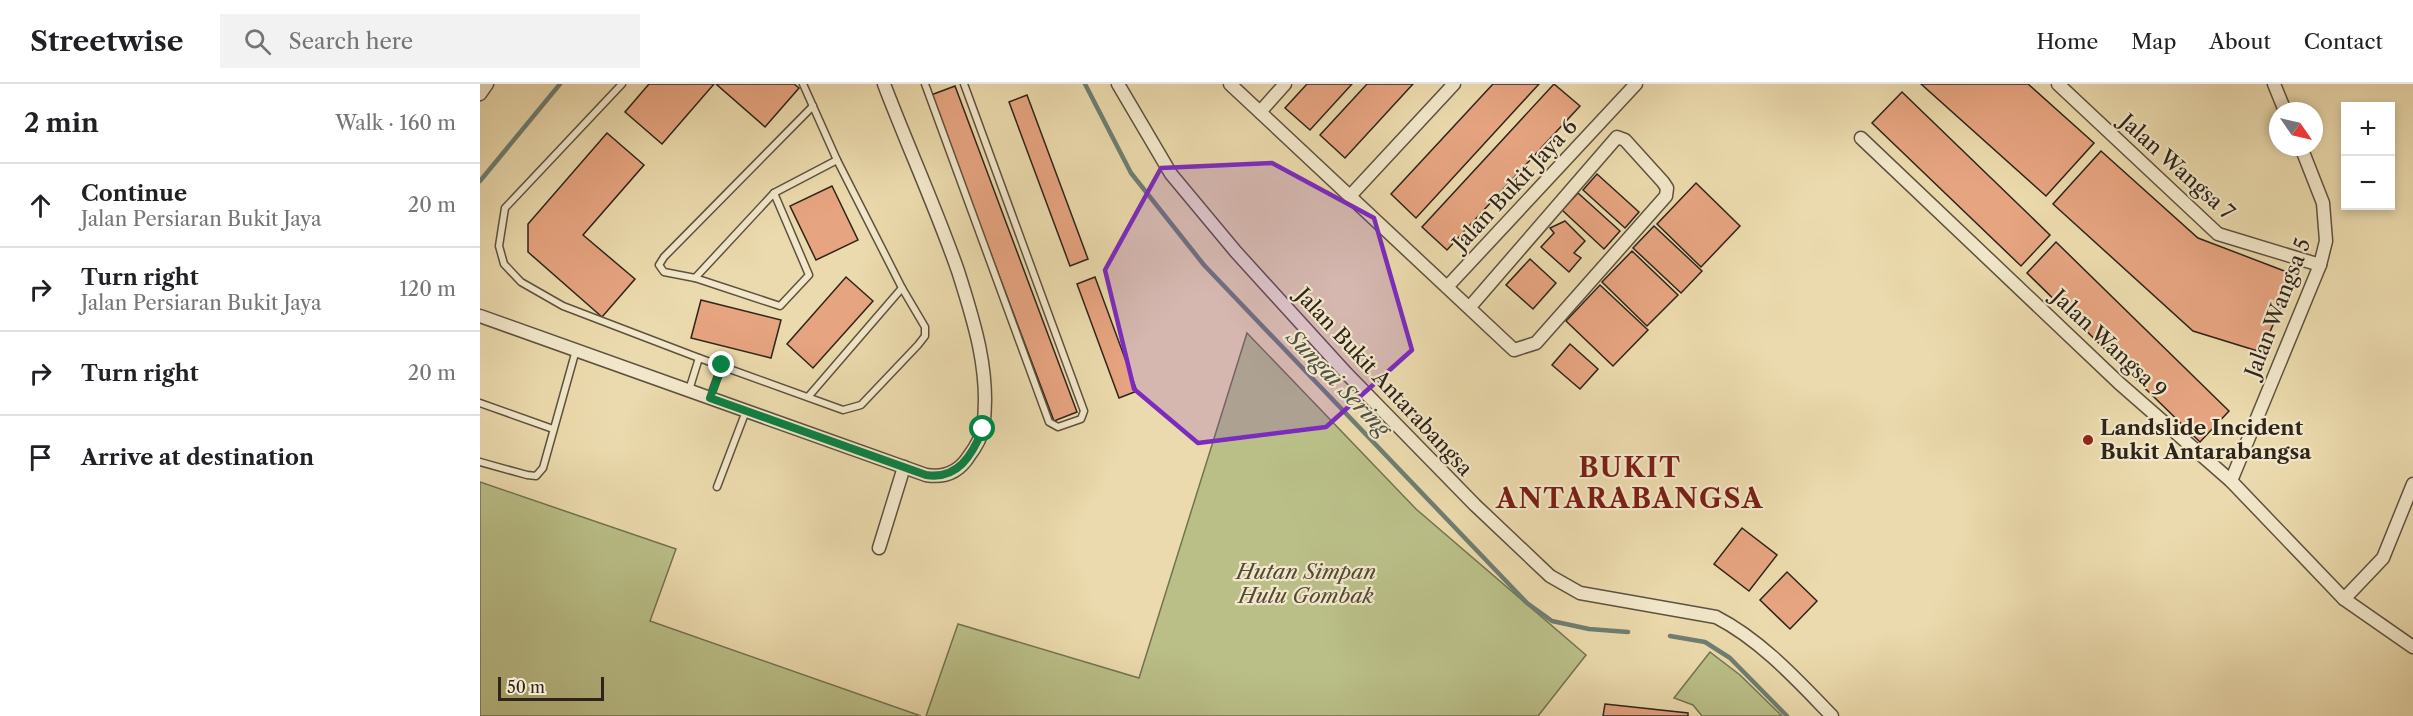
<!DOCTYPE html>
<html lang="en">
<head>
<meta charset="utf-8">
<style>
	:root { --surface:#fff; --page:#f2f2f2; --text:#202124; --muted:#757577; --line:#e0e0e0 }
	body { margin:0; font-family:"Libre Caslon Text",serif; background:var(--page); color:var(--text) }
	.controls { position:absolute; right:18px; top:18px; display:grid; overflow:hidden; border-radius:0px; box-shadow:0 3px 9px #0003 }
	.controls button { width:54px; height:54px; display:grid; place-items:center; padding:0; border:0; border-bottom:2px solid var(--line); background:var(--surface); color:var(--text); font:30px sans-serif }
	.compass { position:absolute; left:1789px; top:18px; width:54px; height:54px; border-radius:50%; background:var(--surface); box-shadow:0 3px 9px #0003; rotate:124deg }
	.scale { position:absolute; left:18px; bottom:15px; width:106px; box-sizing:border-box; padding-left:6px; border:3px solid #2e241a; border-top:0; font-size:16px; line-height:21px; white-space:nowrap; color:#2e241a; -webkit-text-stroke:4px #f2e7ca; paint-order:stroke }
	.stop { position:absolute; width:18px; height:18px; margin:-14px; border:4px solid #0b8043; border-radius:50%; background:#fff }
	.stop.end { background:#0b8043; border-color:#fff; box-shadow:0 2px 6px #0008 }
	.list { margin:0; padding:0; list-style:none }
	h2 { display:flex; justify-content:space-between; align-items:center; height:78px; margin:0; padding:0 24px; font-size:26px }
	h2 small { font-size:20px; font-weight:400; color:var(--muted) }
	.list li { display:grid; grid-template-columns:39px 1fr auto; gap:18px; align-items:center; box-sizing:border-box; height:84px; padding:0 24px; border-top:2px solid var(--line) }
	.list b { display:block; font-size:22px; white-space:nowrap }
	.list p { margin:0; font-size:20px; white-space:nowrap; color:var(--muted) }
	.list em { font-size:20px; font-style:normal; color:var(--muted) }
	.icon { flex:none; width:33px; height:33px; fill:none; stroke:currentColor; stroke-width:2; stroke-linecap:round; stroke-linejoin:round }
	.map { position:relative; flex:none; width:1933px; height:632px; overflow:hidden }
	header { display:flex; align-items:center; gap:36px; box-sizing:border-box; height:84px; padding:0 30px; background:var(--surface); border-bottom:2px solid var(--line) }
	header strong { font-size:28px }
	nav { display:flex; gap:33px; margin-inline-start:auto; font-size:21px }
	.search { width:420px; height:54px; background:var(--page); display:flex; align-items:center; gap:15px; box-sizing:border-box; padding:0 21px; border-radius:0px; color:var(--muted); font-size:22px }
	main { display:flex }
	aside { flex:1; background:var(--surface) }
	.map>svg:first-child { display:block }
	.green { fill:#babf88; stroke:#747251; stroke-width:1.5 }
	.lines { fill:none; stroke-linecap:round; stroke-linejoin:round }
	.stream { stroke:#6e7e72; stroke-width:4.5 }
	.building { fill:#e6a480; stroke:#2e241a; stroke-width:1.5 }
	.service-casing { stroke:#5d523f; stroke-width:9 }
	.minor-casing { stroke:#5d523f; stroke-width:15 }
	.service { stroke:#f2e7ca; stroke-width:6 }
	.minor { stroke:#f2e7ca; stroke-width:12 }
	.route { stroke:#0b8043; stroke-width:8 }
	.marked { fill:#7b2cbf; fill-opacity:0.2; stroke:#7b2cbf; stroke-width:4.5; stroke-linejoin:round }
	.poi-dot { fill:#8f2418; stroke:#f2e7ca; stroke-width:2 }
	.labels { text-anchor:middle; stroke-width:4.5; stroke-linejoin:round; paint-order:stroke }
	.street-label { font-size:21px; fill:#2e241a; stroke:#f2e7ca }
	.poi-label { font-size:21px; font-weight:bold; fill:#2e241a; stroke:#f2e7ca; text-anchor:start }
	.park-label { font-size:21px; font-style:italic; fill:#514b36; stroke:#f2e7ca }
	.water-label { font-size:22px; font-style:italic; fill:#4e5146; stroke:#f2e7ca }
	.district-label { font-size:27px; font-weight:bold; letter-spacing:1.5px; fill:#7a1f14; stroke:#f2e7ca }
</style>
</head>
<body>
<header>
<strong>Streetwise</strong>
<div class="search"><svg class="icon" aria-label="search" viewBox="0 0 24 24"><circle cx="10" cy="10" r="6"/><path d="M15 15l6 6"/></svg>Search here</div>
<nav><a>Home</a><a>Map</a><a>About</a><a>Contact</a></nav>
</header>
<main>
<aside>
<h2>2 min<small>Walk · 160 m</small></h2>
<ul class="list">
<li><svg class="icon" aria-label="ahead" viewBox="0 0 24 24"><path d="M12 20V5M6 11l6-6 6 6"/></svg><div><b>Continue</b><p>Jalan Persiaran Bukit Jaya</p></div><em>20 m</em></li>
<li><svg class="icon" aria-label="right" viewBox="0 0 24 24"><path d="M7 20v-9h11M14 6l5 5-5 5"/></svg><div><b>Turn right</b><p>Jalan Persiaran Bukit Jaya</p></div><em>120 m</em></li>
<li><svg class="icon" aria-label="right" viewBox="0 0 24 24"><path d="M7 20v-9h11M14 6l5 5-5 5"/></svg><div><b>Turn right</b></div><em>20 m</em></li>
<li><svg class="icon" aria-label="arrive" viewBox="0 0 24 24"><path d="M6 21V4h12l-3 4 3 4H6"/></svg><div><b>Arrive at destination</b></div></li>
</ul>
</aside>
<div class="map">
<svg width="1933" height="632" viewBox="0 0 1933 632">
	<rect width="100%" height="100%" fill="#ebdaad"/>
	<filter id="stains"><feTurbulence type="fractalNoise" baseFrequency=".00333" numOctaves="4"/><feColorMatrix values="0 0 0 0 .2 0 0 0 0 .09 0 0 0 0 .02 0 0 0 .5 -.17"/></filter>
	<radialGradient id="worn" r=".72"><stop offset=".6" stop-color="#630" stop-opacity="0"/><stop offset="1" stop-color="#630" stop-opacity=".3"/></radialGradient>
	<g class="green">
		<path d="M767 249 936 425 1106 571 1058 632H446L478 540 659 594Z"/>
		<path d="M0 398 196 465 170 537 441 632H0Z"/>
		<path d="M1230 568 1260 591 1302 632H1222L1213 621 1194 614Z"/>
	</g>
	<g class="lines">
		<g class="stream">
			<path d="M605 0 651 89 724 181 1047 519 1072 537 1109 545 1148 548"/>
			<path d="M0 97 80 0"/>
			<path d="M1190 552 1225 558 1250 574 1307 632"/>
		</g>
	</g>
	<g class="building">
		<path d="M169 0H234L182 60 145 28Z"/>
		<path d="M236 0H314L319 4 285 43Z"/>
		<path d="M827 0H872L830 46 805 24Z"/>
		<path d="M887 0H933L865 74 840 51Z"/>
		<path d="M1013 0H1059L936 134 911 110Z"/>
		<path d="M1074 0 1100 22 967 166 942 143Z"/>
		<path d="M1441 0H1548L1614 59 1566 112Z"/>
		<path d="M475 2 597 328 574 337 451 11Z"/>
		<path d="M1422 8 1570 151 1541 182 1392 39Z"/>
		<path d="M547 11 608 175 590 182 529 18Z"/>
		<path d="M127 49 164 81 103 151 155 195 122 233 48 168V140Z"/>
		<path d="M1621 67 1718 154 1815 191 1781 268 1713 247 1573 120Z"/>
		<path d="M1117 90 1159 128 1145 144 1103 106Z"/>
		<path d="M1216 99 1260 142 1221 183 1177 140Z"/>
		<path d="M352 102 378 156 336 176 310 122Z"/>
		<path d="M1098 109 1140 147 1124 165 1082 126Z"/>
		<path d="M1085 137 1105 157 1094 169 1101 174 1089 188 1061 163 1074 149 1070 144Z"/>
		<path d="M1174 142 1222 187 1201 209 1153 164Z"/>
		<path d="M1576 158 1749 327 1720 358 1547 189Z"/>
		<path d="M1152 167 1198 211 1167 242 1122 198Z"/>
		<path d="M1050 175 1076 199 1053 225 1026 201Z"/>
		<path d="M366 193 393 217 333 284 307 260Z"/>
		<path d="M615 193 657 307 639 314 597 200Z"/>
		<path d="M1120 201 1168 246 1133 282 1086 237Z"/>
		<path d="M221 216 301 236 291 274 211 254Z"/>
		<path d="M1090 260 1118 285 1100 305 1072 281Z"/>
		<path d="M1262 444 1297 471 1269 507 1234 480Z"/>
		<path d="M1307 488 1337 517 1310 545 1280 516Z"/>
		<path d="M1125 620 1208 629V632H1123Z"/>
	</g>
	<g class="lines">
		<defs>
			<g id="service">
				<path d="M142 0 25 124 19 162 24 180 41 198 83 222 219 274 363 326 381 321 438 261 445 252V243L422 204 357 76 323 0"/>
				<path d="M445 0 569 338 578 343 601 335 604 327 484 0"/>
				<path d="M294 109 329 191 300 222 215 194 184 188 179 181 184 173 333 22"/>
				<path d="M215 194 294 109 357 76"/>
				<path d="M209 306 219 274"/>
				<path d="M328 313 422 204"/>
				<path d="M230 314 242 281"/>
				<path d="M0 319 73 345"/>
				<path d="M0 378 47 391 56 392 63 384 96 266"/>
				<path d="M237 403 266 327"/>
			</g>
			<g id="minor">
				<path d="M638 0 691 90 756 168 867 290 995 421 1070 492 1100 509 1236 533C1281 556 1318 597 1352 632"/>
				<path d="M750 0 1034 266 1056 259 1186 112 1187 104 1183 98 1145 56 1137 53 989 224"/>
				<path d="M1578 0 1738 150 1840 181"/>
				<path d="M1794 0 1805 27"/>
				<path d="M0 10 7 0"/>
				<path d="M780 28 805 0"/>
				<path d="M1381 54 1639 299 1751 397 1864 515 1933 563"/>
				<path d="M870 112 974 0"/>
				<path d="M967 203 1156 0"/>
				<path d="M0 232 446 391C464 394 479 388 489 372 495 364 501 354 503 344 511 290 494 237 478 187 456 124 428 63 404 0"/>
				<path d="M1751 397 1840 181 1846 157 1843 119 1821 63"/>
				<path d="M399 464 424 383"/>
				<path d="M1864 515 1903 474 1933 400"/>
			</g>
		</defs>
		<use href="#service" class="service-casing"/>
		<use href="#minor" class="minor-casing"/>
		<use href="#service" class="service"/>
		<use href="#minor" class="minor"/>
	</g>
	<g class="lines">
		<path class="route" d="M242 281 230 314 446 391C478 396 492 371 503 345"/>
	</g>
	<path class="marked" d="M792 79 894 134 932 266 846 343 718 359 654 305 625 186 681 84Z"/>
	<circle class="poi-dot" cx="1608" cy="356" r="6"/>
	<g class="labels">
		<g class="street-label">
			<text transform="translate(1697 83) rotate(42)" y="7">Jalan Wangsa 7</text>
			<text transform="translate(1035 101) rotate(-47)" y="7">Jalan Bukit Jaya 6</text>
			<text transform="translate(1798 224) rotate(-69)" y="7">Jalan Wangsa 5</text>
			<text transform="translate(1629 260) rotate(43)" y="7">Jalan Wangsa 9</text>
			<text transform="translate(904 298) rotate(47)" y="7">Jalan Bukit Antarabangsa</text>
		</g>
		<g class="poi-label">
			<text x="1620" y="351">Landslide Incident<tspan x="1620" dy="24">Bukit Antarabangsa</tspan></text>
		</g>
		<g class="park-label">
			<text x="826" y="495">Hutan Simpan<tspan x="826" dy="24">Hulu Gombak</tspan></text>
		</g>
		<g class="water-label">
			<text transform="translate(859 299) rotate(46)" y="8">Sungai Sering</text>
		</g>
		<g class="district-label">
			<text x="1150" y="393">BUKIT<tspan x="1150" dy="31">ANTARABANGSA</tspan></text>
		</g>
	</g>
	<rect width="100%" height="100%" filter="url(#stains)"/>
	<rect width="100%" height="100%" fill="url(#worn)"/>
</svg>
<div class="controls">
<button>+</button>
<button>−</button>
</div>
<svg class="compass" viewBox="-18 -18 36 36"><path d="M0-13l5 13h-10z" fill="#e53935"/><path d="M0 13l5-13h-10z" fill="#757577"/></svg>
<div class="scale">50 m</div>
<div class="stop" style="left:503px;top:345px"></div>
<div class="stop end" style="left:242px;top:281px"></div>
</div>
</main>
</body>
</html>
